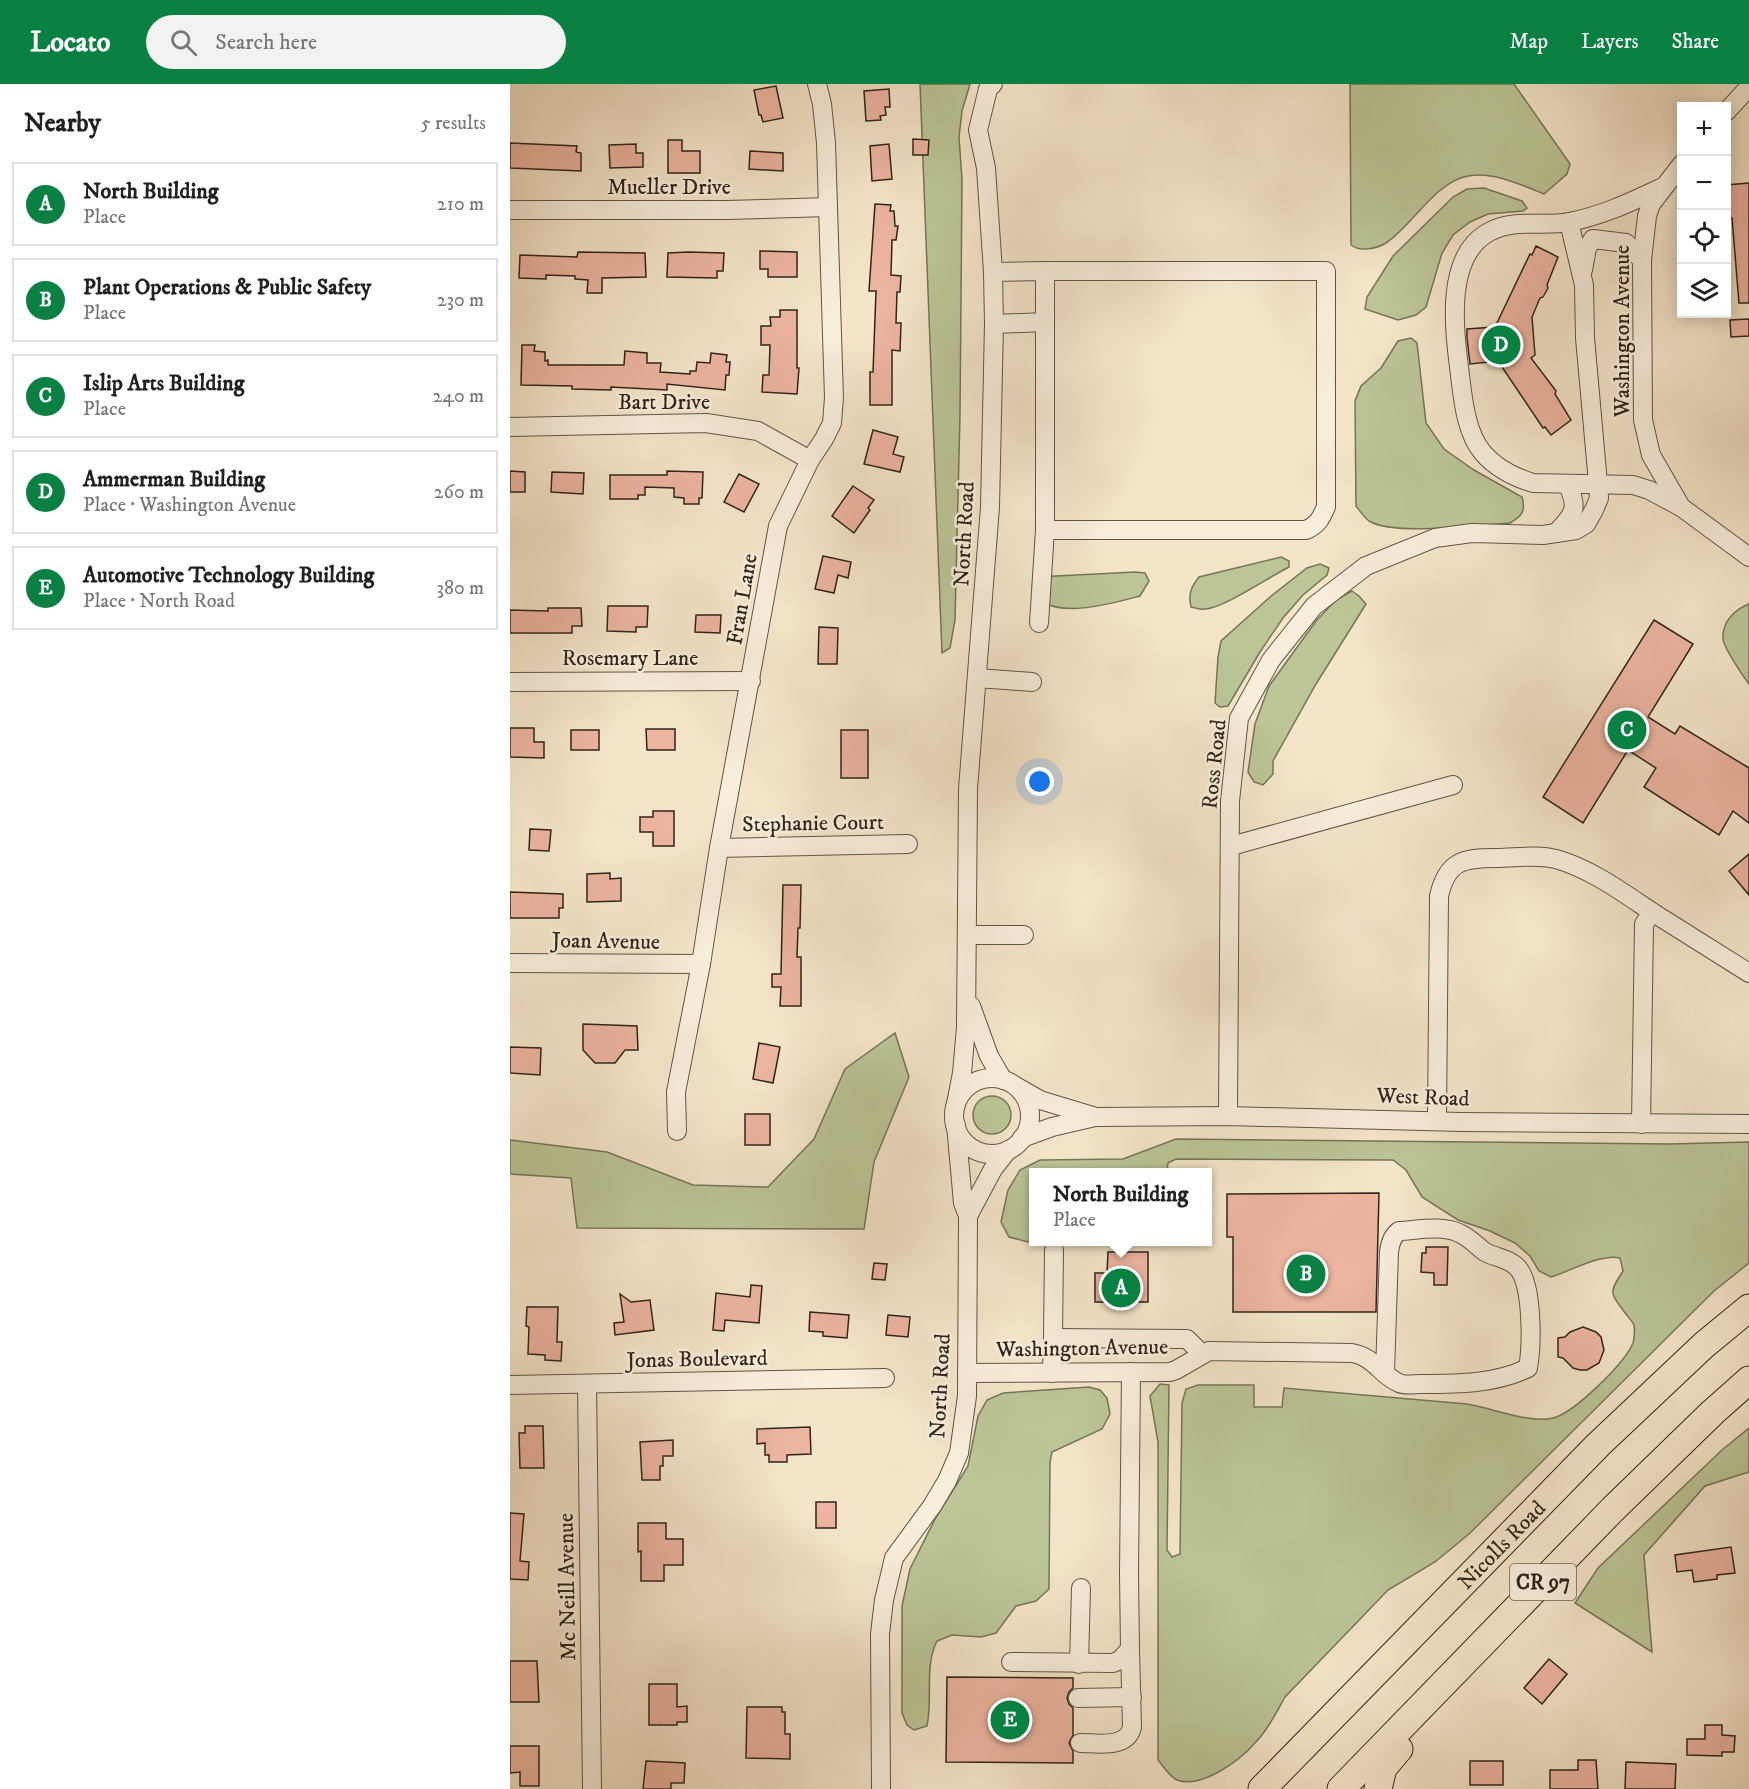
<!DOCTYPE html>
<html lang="en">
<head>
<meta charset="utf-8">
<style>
	:root { --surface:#fff; --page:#f2f2f2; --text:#222; --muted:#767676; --line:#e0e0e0; --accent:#0b8043 }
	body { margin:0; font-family:"IM FELL DW Pica",serif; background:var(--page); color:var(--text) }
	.controls { position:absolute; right:18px; top:18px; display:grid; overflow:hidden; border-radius:0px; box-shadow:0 3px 15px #0003 }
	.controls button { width:54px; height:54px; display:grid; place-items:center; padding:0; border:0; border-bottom:2px solid var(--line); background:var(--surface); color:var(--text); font:30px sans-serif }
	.you { position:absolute; left:530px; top:698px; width:21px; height:21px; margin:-15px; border:4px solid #fff; border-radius:50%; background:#1a73e8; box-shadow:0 0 0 9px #1a73e833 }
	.badge { display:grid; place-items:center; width:39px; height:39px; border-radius:50%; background:var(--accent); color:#fff; font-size:20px; font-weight:700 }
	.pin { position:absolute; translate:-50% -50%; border:3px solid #fff; box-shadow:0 2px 6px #0006 }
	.popup { position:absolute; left:519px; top:1084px; width:183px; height:78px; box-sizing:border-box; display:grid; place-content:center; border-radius:0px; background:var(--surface); filter:drop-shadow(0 2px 4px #0005); font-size:20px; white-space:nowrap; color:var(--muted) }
	.popup b { font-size:22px; color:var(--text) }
	.popup::after { content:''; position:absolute; left:50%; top:100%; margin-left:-12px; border:12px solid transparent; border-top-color:var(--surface) }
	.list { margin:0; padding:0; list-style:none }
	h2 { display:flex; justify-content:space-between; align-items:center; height:78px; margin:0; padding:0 24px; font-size:26px }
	h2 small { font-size:20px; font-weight:400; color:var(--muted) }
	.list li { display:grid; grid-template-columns:39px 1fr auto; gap:18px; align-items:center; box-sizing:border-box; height:84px; margin:0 12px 12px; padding:0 12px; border:2px solid var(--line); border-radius:0px }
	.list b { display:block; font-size:22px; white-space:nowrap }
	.list p { margin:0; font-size:20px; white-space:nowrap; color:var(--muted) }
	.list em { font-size:20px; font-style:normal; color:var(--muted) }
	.icon { flex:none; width:33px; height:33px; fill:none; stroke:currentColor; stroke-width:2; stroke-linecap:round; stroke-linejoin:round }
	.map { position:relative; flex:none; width:1239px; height:1705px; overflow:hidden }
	header { display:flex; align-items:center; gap:36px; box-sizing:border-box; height:84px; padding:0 30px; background:var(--accent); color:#fff }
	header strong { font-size:28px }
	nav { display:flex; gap:33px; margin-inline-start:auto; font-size:21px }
	.search { width:420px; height:54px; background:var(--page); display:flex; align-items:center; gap:15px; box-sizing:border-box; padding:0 21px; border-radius:33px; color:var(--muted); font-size:22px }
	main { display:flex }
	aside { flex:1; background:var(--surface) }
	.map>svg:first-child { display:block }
	.green { fill:#bbc596; stroke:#747559; stroke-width:1.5 }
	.building { fill:#edb4a0; stroke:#2e251c; stroke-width:1.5 }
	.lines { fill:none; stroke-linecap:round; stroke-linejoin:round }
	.minor-casing { stroke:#605547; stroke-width:20 }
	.highway-casing { stroke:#2e251c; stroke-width:29 }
	.minor { stroke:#f8eedc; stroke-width:18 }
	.highway { stroke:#f4e5c9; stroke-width:27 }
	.labels { text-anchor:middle; stroke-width:5; stroke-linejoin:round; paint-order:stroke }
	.shield { fill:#f8eedc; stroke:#6b6156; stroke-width:1.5 }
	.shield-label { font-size:21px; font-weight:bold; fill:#2e251c }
	.street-label { font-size:22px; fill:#2e251c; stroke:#f8eedc }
</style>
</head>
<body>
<header>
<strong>Locato</strong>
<div class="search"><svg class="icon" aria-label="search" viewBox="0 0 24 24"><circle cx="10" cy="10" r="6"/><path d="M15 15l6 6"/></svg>Search here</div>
<nav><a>Map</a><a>Layers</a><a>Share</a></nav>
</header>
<main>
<aside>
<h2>Nearby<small>5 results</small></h2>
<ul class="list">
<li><span class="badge">A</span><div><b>North Building</b><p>Place</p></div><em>210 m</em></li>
<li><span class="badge">B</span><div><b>Plant Operations &amp; Public Safety</b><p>Place</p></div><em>230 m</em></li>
<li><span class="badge">C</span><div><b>Islip Arts Building</b><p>Place</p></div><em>240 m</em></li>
<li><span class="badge">D</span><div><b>Ammerman Building</b><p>Place · Washington Avenue</p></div><em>260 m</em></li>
<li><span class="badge">E</span><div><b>Automotive Technology Building</b><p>Place · North Road</p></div><em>380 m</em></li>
</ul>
</aside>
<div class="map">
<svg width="1239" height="1705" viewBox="0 0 1239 1705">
	<rect width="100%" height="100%" fill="#f4e5c9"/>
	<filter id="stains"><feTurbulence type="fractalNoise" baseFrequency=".00333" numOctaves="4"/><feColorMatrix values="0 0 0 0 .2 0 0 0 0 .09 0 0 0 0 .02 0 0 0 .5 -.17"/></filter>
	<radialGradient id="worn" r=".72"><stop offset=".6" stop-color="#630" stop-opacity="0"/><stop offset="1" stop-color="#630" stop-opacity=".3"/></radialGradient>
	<g class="green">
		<path d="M410 0H460L452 27 449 53 452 96 450 330 445 536 440 564 432 569Z"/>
		<path d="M840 0H1004L1060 80 1057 90 1034 110C1012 101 982 87 958 92 925 98 902 142 876 159 866 165 850 168 841 161Z"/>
		<path d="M974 104 1012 117 1017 124 1013 127 978 130 960 138 943 151 932 169 916 223 906 231 888 236 855 225 857 213 883 172 943 113 957 105Z"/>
		<path d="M901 254 907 259 916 339 934 365 964 386 1012 413C1016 427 1012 432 1000 439 970 441 883 452 859 437 854 433 850 427 846 422L845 317 851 302 871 284 888 257Z"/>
		<path d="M771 473 779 477V483C759 493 714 524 695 525 691 526 685 524 681 523 678 510 681 503 689 493Z"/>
		<path d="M810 480 819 484 817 491 793 511 773 534 750 568 718 622 710 623 705 619 708 573 711 557 760 513 797 484Z"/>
		<path d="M625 488 635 489 639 497 630 512C603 519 532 541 522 502L527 493Z"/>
		<path d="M842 507 849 512 856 520 806 600 763 677V690L753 701 744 698 738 688 745 640 759 602 806 537 826 516Z"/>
		<path d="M1239 520V600C1233 592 1214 564 1213 555 1212 538 1224 526 1239 520Z"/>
		<path d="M385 949 399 993 364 1078 354 1145 67 1144 61 1094 0 1090V1056L97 1068 183 1101 258 1103 304 1055 335 985Z"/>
		<circle cx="482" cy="1031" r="19"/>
		<path d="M666 1055 1160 1060 1239 1058V1179L1204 1207 959 1450 925 1478 878 1506 775 1613C766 1629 757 1647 744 1660 729 1677 691 1705 667 1696 660 1693 653 1682 648 1676V1358L640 1312 650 1300 659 1301 657 1466 662 1473 670 1470 672 1319 676 1305 688 1301H744V1323H772L774 1304 957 1320C982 1324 1020 1340 1043 1334 1064 1329 1115 1279 1123 1259 1124 1256 1125 1245 1124 1241 1123 1238 1118 1233 1116 1230 1100 1208 1098 1210 1113 1187L1110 1174C1091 1169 1061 1187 1041 1193L1029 1187 1020 1172 1005 1159 980 1147 948 1136 912 1113 896 1086 883 1076 666 1075 658 1079 657 1088H524V1157L518 1158 499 1153 491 1138 498 1106 510 1086 530 1076 613 1075Z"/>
		<path d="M579 1303 590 1306 597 1314 600 1330 592 1345 542 1368 540 1378 539 1505 526 1517 506 1522 486 1549 471 1553 442 1551 427 1557C414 1582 423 1614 417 1642L404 1646 397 1641 392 1629V1522L400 1485 425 1435 458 1382 468 1332 477 1316 493 1309Z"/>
		<path d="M1239 1344V1388L1195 1402 1134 1471 1142 1568 1065 1519 1088 1484 1212 1366Z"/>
	</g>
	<g class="building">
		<path d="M266 2 273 34 253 38 251 31H249L244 6Z"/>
		<path d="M379 5 380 23H375L376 31 370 32 371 36 356 37 354 7Z"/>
		<path d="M403 55 419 56 418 71H403Z"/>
		<path d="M158 56H172V67H190V89H158Z"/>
		<path d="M0 59 67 62 66 68 71 69V87L0 84Z"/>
		<path d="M126 60V69H133V83L100 84 99 61Z"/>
		<path d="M379 60 382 95 362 97 360 62Z"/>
		<path d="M240 67 273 69V87L239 85Z"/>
		<path d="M1239 99V219H1229L1222 134 1216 135V101Z"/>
		<path d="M365 120 381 121 380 127H384L385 142H388L386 156H382L381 191 391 192 390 208H387L386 239H391L390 267 382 266V321H360V288H363L366 207H359Z"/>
		<path d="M1026 162 1048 173 1037 201 1038 204 1033 213 1030 214 1022 233 1025 271 1021 274 1046 307 1045 310 1061 336 1041 351 1035 343 1033 344 988 277 960 280 957 254V245L985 243 1020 170 1022 171Z"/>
		<path d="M250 167 287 168V193H258V185H250Z"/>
		<path d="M68 168 135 169 136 193 92 194V209H77L78 196 65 195V192L36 191V195L9 194 10 171 67 173Z"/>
		<path d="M178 168 214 169 213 187H207V194L157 193 158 169Z"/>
		<path d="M270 226H287V284H289L287 310 252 308 253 291H259L260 261H251V242H261L260 233H270Z"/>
		<path d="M1239 235V252L1221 253 1220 236Z"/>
		<path d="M12 261H25L24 267 35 268V277L38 276V281H114L115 267 137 269V279H151L150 288 180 290V287H186L187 278 200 279 201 269 217 271 216 278H220L219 291H216L215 306 157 300V306L101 303V306L62 305V302L11 301Z"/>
		<path d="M363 346 388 353 383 370 394 373 390 388 354 380Z"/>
		<path d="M0 387 15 388V408H0Z"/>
		<path d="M157 387 193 388 192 414H189V420H174V414L164 413V404L135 403V411H128V415H100V391H157Z"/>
		<path d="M42 388 74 389 73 410 41 408Z"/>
		<path d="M229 390 249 400 234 428 214 418Z"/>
		<path d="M343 402 364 416 358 424 360 426 344 449 322 432Z"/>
		<path d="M313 472 341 478 338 494 328 491 324 509 305 505Z"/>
		<path d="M98 522H138L137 543H126V548L97 547Z"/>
		<path d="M38 524H71L72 542H62V549H0V526L38 527Z"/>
		<path d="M186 531H211L210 549 185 548Z"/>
		<path d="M1144 536 1183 560 1138 633 1165 650 1170 642 1239 684V739L1223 727 1209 751 1134 703 1146 684 1118 666 1073 739 1033 713Z"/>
		<path d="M309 543 328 544 327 580H308Z"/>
		<path d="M0 644H24V658H34V674L0 673Z"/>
		<path d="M136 645H165V666H137Z"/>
		<rect x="61" y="646" width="28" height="20"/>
		<rect x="331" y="646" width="27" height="48"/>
		<path d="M143 727H164V762H143V748H130V733H143Z"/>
		<path d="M20 745 41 746 39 767 19 766Z"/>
		<path d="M1239 770V811L1219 787Z"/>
		<path d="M100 789V795L111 794V817L77 818V790Z"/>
		<path d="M273 801H291L290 844H288L287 873H291V922H270L271 903H262V890H271Z"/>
		<path d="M0 808 53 810V824H49V834H0Z"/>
		<path d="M73 940 127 942 128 966H115L105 979H85L73 966Z"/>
		<path d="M249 959 270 963 263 999 243 995Z"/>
		<path d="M0 963 31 964 30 991 0 989Z"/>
		<rect x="235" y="1030" width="25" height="31"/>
		<path d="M869 1109 866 1228H723V1153H717V1110Z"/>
		<path d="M916 1163H938L937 1201H924V1189L911 1188 912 1169H916Z"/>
		<path d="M598 1168H638V1218H585V1189H597Z"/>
		<path d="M364 1179 377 1180 375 1196 362 1195Z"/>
		<path d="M241 1201 252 1202 249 1239 215 1236 214 1247 203 1246 206 1209 240 1213Z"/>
		<path d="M110 1210 121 1218 140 1216 144 1246 105 1251 104 1239 114 1238Z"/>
		<path d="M17 1223H48L47 1258H52L51 1277 35 1276V1271L18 1270 19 1243 16 1242Z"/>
		<path d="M300 1228 339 1231 337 1254 313 1252V1248L299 1247Z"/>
		<path d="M378 1231 400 1233 398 1253 376 1251Z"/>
		<path d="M1073 1243 1086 1248 1091 1253 1094 1266 1089 1279 1077 1286H1070L1063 1284 1053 1274 1048 1273V1254L1055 1253 1060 1248Z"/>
		<path d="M15 1342H33L34 1384H10L9 1349H15Z"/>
		<path d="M300 1343 301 1370 277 1371V1378H259V1371H255V1359L247 1360V1345Z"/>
		<path d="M163 1356V1372H153V1382H150V1396H132L130 1358Z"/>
		<rect x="306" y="1418" width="20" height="26"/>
		<path d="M0 1429 14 1430 10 1477 19 1478 18 1496 0 1495Z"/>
		<path d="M128 1439H156V1455H173V1481H154V1497H131V1467L128 1468Z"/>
		<path d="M1221 1463 1225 1489 1207 1491V1495L1184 1498 1182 1486 1167 1488 1165 1471Z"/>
		<path d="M1039 1575 1057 1590 1032 1620 1014 1604Z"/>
		<path d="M0 1577H27L29 1618H0Z"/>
		<path d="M437 1593 563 1594V1604L559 1608 557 1614 559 1620 563 1624V1651L559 1659 563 1667V1679L436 1678Z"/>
		<path d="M139 1600H167V1623L177 1622V1638H167V1641H139Z"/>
		<path d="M237 1623H272V1628H275V1650H280V1675L236 1674Z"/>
		<path d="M1195 1641H1212V1651L1225 1652 1224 1668H1212V1672L1177 1671V1655H1195Z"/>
		<path d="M0 1662H29V1702H10V1688L0 1689Z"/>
		<path d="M1068 1676H1086L1088 1705H1040V1686H1068Z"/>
		<path d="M136 1677 175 1679 174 1699H161V1705H133Z"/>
		<rect x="960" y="1677" width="33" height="24"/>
		<path d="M1116 1678 1166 1680 1165 1705H1115Z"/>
	</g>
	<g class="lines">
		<defs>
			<g id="minor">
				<path d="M1216 28 1239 3"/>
				<path d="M1172 80 1141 120 1137 132 1132 176 1133 336 1141 371 1171 423 1239 473"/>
				<path d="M1153 103C1123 117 1092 132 1059 138 1032 143 1005 134 979 148 933 173 945 250 950 291 953 316 956 349 973 369 986 384 1003 393 1023 399L1123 401 1139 406 1171 423"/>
				<path d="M0 126H216L318 123"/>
				<path d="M1073 186 1077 164 1083 155 1116 159 1132 176"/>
				<path d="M483 188 535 187H816V423C811 434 808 441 796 446H535V187"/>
				<path d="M484 240 535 238"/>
				<path d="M0 343 196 339 248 347 300 376"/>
				<path d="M1046 449C1063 431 1070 425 1057 400"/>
				<path d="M529 539 535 446"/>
				<path d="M467 594 522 598"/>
				<path d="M0 598 241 597"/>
				<path d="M721 762 943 701"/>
				<path d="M209 764 398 760"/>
				<path d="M457 851H514"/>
				<path d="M0 879 191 880"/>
				<path d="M461 922 479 972 493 996"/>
				<circle cx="482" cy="1032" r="38"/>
				<path d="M509 1004 530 1016 583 1032"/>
				<path d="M446 1020 452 989 456 943 458 705 480 423 484 240 483 188 476 84 468 46 478 5 483 0"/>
				<path d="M718 1032 720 717 729 634 761 576 804 522 856 482 925 454 962 449 1033 451 1066 446 1076 440 1084 426 1089 414 1088 399 1075 254 1074 201 1059 138"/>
				<path d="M927 1036 929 812C937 777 953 774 986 774 1005 774 1027 770 1046 775 1081 785 1112 808 1142 828 1174 848 1207 869 1239 889"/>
				<path d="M1131 1040 1134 840 1142 828"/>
				<path d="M167 1047 166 1008 191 880 209 764 268 442 300 376 314 355 322 339 324 314 316 59 312 20 307 0"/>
				<path d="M512 1054 542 1043 585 1033 718 1032 951 1038 1239 1040"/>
				<path d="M458 1132 483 1085 498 1066"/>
				<path d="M543 1254 544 1166"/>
				<path d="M457 1289 660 1288 666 1286 699 1267 842 1269C865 1273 870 1291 889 1299 895 1302 905 1300 912 1300 948 1300 985 1300 1018 1284 1022 1262 1023 1202 1008 1184 999 1174 986 1174 975 1168 967 1162 959 1153 949 1149 932 1141 908 1146 889 1147 882 1152 880 1159 879 1168L875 1289"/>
				<path d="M542 1289 543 1254 677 1255 692 1270"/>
				<path d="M77 1300 82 1705"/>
				<path d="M0 1301 375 1294"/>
				<path d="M501 1578 603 1579 610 1576 620 1565 619 1490 621 1288"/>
				<path d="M569 1580 571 1504"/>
				<path d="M568 1614 622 1613"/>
				<path d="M570 1659C588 1659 617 1665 622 1643L620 1565"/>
				<path d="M371 1705 370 1550 374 1516 384 1474 422 1422 437 1397 449 1369 457 1312 458 1132 453 1119 446 1041"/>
			</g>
			<g id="highway">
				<path id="s1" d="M752 1705 1088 1361 1194 1261 1239 1224"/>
				<path d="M831 1705 1103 1425 1203 1328 1239 1296"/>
				<path d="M868 1705 873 1684 889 1665"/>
			</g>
		</defs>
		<use href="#minor" class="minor-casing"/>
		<use href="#highway" class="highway-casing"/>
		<use href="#minor" class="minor"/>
		<use href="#highway" class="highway"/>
	</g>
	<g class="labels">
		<rect class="shield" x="1000" y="1480" width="66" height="36" rx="4.5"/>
		<g class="shield-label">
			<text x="1033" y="1505">CR 97</text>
		</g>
		<g class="street-label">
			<text x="159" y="110">Mueller Drive</text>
			<text transform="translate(1111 247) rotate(-90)" y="8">Washington Avenue</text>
			<text x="154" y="325">Bart Drive</text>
			<text transform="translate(453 450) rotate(-87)" y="8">North Road</text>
			<text transform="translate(231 515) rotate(-80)" y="8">Fran Lane</text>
			<text x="120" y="581">Rosemary Lane</text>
			<text transform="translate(703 680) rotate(-84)" y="8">Ross Road</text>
			<text transform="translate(303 738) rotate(-1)" y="8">Stephanie Court</text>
			<text transform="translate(96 856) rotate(1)" y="8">Joan Avenue</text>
			<text transform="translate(913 1012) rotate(2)" y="8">West Road</text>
			<text transform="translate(572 1263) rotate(-1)" y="8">Washington Avenue</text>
			<text transform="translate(187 1274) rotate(-1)" y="8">Jonas Boulevard</text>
			<text transform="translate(429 1302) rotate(-87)" y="8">North Road</text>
			<text dy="8" stroke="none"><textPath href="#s1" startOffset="342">Nicolls Road</textPath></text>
			<text transform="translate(56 1503) rotate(-91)" y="8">Mc Neill Avenue</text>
		</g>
	</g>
	<rect width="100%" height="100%" filter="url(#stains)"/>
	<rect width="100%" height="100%" fill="url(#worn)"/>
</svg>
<div class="controls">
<button>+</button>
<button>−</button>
<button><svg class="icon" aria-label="locate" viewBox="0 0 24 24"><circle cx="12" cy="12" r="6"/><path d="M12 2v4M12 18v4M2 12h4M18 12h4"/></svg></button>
<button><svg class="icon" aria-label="layers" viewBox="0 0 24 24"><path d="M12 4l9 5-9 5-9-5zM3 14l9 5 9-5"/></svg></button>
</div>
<div class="you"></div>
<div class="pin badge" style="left:611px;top:1204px">A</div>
<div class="popup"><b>North Building</b>Place</div>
<div class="pin badge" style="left:796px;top:1190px">B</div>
<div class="pin badge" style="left:1117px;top:646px">C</div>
<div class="pin badge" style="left:991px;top:261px">D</div>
<div class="pin badge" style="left:500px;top:1636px">E</div>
</div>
</main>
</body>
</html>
